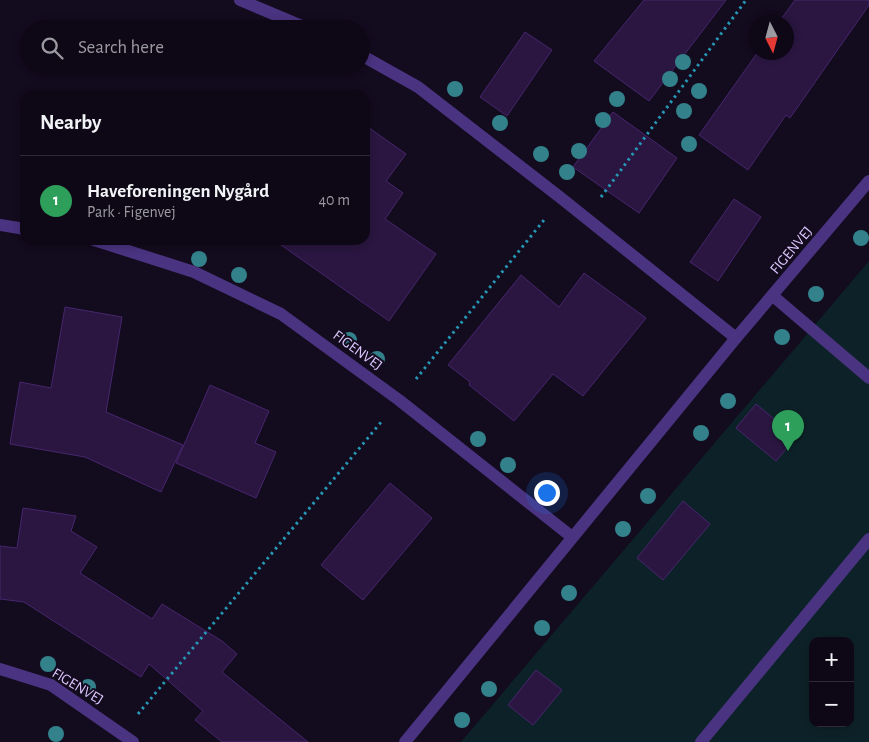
<!DOCTYPE html>
<html lang="en">
<head>
<meta charset="utf-8">
<style>
	:root { --surface:#0e0816; --page:#17111f; --text:#f1f3f6; --muted:#9b9aa1; --line:#2e2935; --accent:#7c3aed }
	body { margin:0; font-family:"Alegreya Sans",sans-serif; background:var(--page); color:var(--text) }
	.controls { position:absolute; right:15px; bottom:15px; display:grid; overflow:hidden; border-radius:10px; box-shadow:0 2px 8px #0003 }
	.controls button { width:45px; height:45px; display:grid; place-items:center; padding:0; border:0; border-bottom:1px solid var(--line); background:var(--surface); color:var(--text); font:25px sans-serif }
	.compass { position:absolute; left:749px; top:15px; width:45px; height:45px; border-radius:50%; background:var(--surface); box-shadow:0 2px 8px #0003; rotate:174deg }
	.you { position:absolute; left:546px; top:492px; width:18px; height:18px; margin:-12px; border:4px solid #fff; border-radius:50%; background:#1a73e8; box-shadow:0 0 0 8px #1a73e833 }
	.badge { display:grid; place-items:center; width:32px; height:32px; border-radius:50%; background:var(--accent); color:#fff; font-size:16px; font-weight:700 }
	.pin { position:absolute; translate:-50% -41px; filter:drop-shadow(0 1px 2px #0008) }
	.pin::after { content:''; position:absolute; top:26px; width:18px; height:15px; background:inherit; clip-path:polygon(0 0,100% 0,50% 100%) }
	.list { margin:0; padding:0; list-style:none }
	h2 { display:flex; justify-content:space-between; align-items:center; height:65px; margin:0; padding:0 20px; font-size:21px }
	h2 small { font-size:16px; font-weight:400; color:var(--muted) }
	.list li { display:grid; grid-template-columns:32px 1fr auto; gap:15px; align-items:center; box-sizing:border-box; height:90px; padding:0 20px; border-top:1px solid var(--line) }
	.list b { display:block; font-size:19px; white-space:nowrap }
	.list p { margin:0; font-size:16px; white-space:nowrap; color:var(--muted) }
	.list em { font-size:16px; font-style:normal; color:var(--muted) }
	.icon { flex:none; width:28px; height:28px; fill:none; stroke:currentColor; stroke-width:2; stroke-linecap:round; stroke-linejoin:round }
	.map { position:relative; flex:none; width:869px; height:742px; overflow:hidden }
	.search { position:absolute; background:var(--surface); box-shadow:0 2px 8px #0003; left:20px; top:20px; width:350px; height:55px; display:flex; align-items:center; gap:12px; box-sizing:border-box; padding:0 18px; border-radius:28px; color:var(--muted); font-size:19px }
	.panel { position:absolute; background:var(--surface); box-shadow:0 2px 8px #0003; left:20px; top:90px; width:350px; height:155px; border-radius:15px }
	.map>svg:first-child { display:block }
	.green { fill:#0d2228; fill-rule:evenodd }
	.building { fill:#2a1640; stroke:#47266e }
	.lines { fill:none; stroke-linecap:round; stroke-linejoin:round }
	.path { stroke:#2698b5; stroke-width:3; stroke-dasharray:2.5 4; stroke-linecap:butt }
	.lane { stroke:#4a3380; stroke-width:12 }
	.street { stroke:#4a3380; stroke-width:12 }
	.tree { fill:#33828b }
	.labels { text-anchor:middle; stroke-width:4; stroke-linejoin:round; paint-order:stroke }
	.street-label { font-size:15px; fill:#ddc8ff; stroke:#130b1e }
</style>
</head>
<body>
<div class="map">
<svg width="869" height="742" viewBox="0 0 869 742">
	<rect width="100%" height="100%" fill="#130b1e"/>
	<path class="green" d="M869 261V742H461ZM813 641H850V723H813Z"/>
	<g class="building">
		<path d="M644 0H726L649 101 594 61Z"/>
		<path d="M795 0H869V5L790 118 786 115 748 170 699 135 758 52H786V22H779Z"/>
		<path d="M525 32 552 50 507 116 480 97Z"/>
		<path d="M613 112 677 158 639 213 573 167Z"/>
		<path d="M365 125 406 154 386 181 403 193 385 219 436 254 389 321 274 240H365Z"/>
		<path d="M734 199 761 217 718 281 690 262Z"/>
		<path d="M584 273 646 318 583 396 553 374 514 421 469 385 470 382 448 365 521 275 559 307Z"/>
		<path d="M65 307 122 317 106 412 183 445 161 492 85 457 10 444 20 382 51 388Z"/>
		<path d="M210 385 269 411 255 443 276 452 256 498 176 463Z"/>
		<path d="M756 404 796 437 776 461 736 428Z"/>
		<path d="M390 483 432 518 363 600 321 565Z"/>
		<path d="M683 501 710 524 663 580 637 558Z"/>
		<path d="M23 508 76 516 71 531 97 547 80 573 152 619 162 604 222 641 237 654 222 672 308 742H222L195 720 203 711 149 664 141 677 24 602 0 599V546L17 548Z"/>
		<path d="M536 670 562 690 533 725 508 705Z"/>
	</g>
	<g class="lines">
		<g class="path">
			<path d="M601 197 746 0"/>
			<path d="M416 379 544 220"/>
			<path d="M138 714 382 421"/>
		</g>
		<g class="lane">
			<path d="M773 296 869 378"/>
			<path d="M701 742 869 539"/>
		</g>
		<g class="street">
			<path d="M240 0 309 29"/>
			<path d="M361 55 418 87 561 198 736 338"/>
			<path d="M0 225 25 229"/>
			<path d="M94 240 194 272 281 314 399 400 572 537"/>
			<path d="M0 669 51 685 133 742"/>
			<path d="M405 742 736 338 869 181"/>
		</g>
	</g>
	<g class="tree">
		<circle cx="683" cy="62" r="8"/>
		<circle cx="670" cy="79" r="8"/>
		<circle cx="455" cy="89" r="8"/>
		<circle cx="699" cy="91" r="8"/>
		<circle cx="617" cy="99" r="8"/>
		<circle cx="684" cy="111" r="8"/>
		<circle cx="603" cy="120" r="8"/>
		<circle cx="500" cy="123" r="8"/>
		<circle cx="689" cy="144" r="8"/>
		<circle cx="579" cy="151" r="8"/>
		<circle cx="541" cy="154" r="8"/>
		<circle cx="567" cy="172" r="8"/>
		<circle cx="861" cy="238" r="8"/>
		<circle cx="199" cy="259" r="8"/>
		<circle cx="239" cy="275" r="8"/>
		<circle cx="816" cy="294" r="8"/>
		<circle cx="782" cy="337" r="8"/>
		<circle cx="349" cy="340" r="8"/>
		<circle cx="377" cy="359" r="8"/>
		<circle cx="728" cy="401" r="8"/>
		<circle cx="701" cy="433" r="8"/>
		<circle cx="478" cy="439" r="8"/>
		<circle cx="508" cy="465" r="8"/>
		<circle cx="648" cy="496" r="8"/>
		<circle cx="623" cy="529" r="8"/>
		<circle cx="569" cy="593" r="8"/>
		<circle cx="542" cy="628" r="8"/>
		<circle cx="48" cy="664" r="8"/>
		<circle cx="88" cy="687" r="8"/>
		<circle cx="489" cy="689" r="8"/>
		<circle cx="462" cy="720" r="8"/>
		<circle cx="56" cy="734" r="8"/>
	</g>
	<g class="labels">
		<g class="street-label">
			<text transform="translate(791 250) rotate(-50)" y="5">FIGENVEJ</text>
			<text transform="translate(358 350) rotate(36)" y="5">FIGENVEJ</text>
			<text transform="translate(78 686) rotate(31)" y="5">FIGENVEJ</text>
		</g>
	</g>
</svg>
<div class="controls">
<button>+</button>
<button>−</button>
</div>
<svg class="compass" viewBox="-18 -18 36 36"><path d="M0-13l5 13h-10z" fill="#e53935"/><path d="M0 13l5-13h-10z" fill="#9b9aa1"/></svg>
<div class="you"></div>
<div class="pin badge" style="left:788px;top:451px;background:#2e9e5b">1</div>
<div class="search"><svg class="icon" aria-label="search" viewBox="0 0 24 24"><circle cx="10" cy="10" r="6"/><path d="M15 15l6 6"/></svg>Search here</div>
<section class="panel">
<h2>Nearby<small></small></h2>
<ul class="list">
<li><span class="badge" style="background:#2e9e5b">1</span><div><b>Haveforeningen Nygård</b><p>Park · Figenvej</p></div><em>40 m</em></li>
</ul>
</section>
</div>
</body>
</html>
